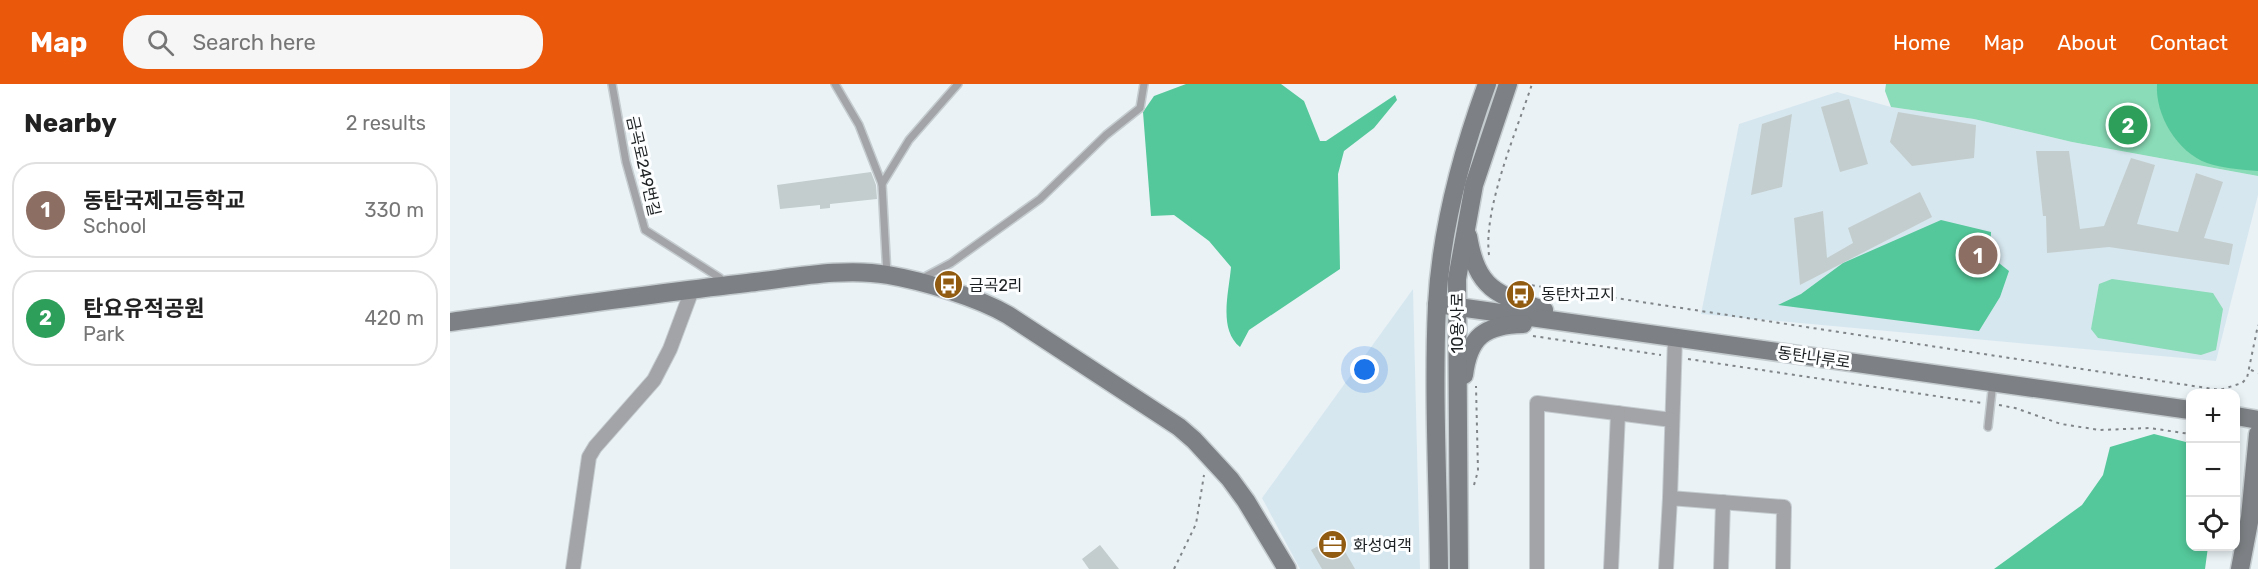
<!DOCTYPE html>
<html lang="en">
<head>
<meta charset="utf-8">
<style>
	:root { --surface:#fff; --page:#f6f6f6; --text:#222; --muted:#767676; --line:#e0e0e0; --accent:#ea580c }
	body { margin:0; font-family:Rubik,"Noto Sans KR",sans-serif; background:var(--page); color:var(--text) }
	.controls { position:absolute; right:18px; bottom:18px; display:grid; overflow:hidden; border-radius:12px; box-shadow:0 3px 9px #0003 }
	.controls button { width:54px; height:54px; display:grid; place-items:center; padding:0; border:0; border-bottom:2px solid var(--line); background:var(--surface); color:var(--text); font:30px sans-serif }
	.you { position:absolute; left:915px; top:286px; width:21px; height:21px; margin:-15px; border:4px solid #fff; border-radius:50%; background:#1a73e8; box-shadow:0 0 0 9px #1a73e833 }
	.badge { display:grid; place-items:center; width:39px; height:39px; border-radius:50%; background:var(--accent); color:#fff; font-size:20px; font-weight:700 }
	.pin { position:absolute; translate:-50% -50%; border:3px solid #fff; box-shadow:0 2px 6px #0006 }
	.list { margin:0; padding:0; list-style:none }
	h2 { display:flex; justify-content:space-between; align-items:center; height:78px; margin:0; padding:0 24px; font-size:26px }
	h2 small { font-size:20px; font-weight:400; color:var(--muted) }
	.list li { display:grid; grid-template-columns:39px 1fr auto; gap:18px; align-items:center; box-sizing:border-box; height:96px; margin:0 12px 12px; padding:0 12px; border:2px solid var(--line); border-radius:24px }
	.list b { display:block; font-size:22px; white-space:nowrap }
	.list p { margin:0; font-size:20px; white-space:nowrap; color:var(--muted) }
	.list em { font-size:20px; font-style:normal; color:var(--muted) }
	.icon { flex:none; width:33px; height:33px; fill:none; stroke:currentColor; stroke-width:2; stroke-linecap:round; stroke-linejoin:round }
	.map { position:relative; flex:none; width:1808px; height:485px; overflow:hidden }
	header { display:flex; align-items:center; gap:36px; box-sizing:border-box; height:84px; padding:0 30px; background:var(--accent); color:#fff }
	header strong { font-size:28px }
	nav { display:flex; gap:33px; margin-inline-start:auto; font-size:21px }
	.search { width:420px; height:54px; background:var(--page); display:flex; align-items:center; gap:15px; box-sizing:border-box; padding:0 21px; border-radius:24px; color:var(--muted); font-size:22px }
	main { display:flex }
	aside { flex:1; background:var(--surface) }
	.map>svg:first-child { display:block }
	.built { fill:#d7e7ef }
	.green { fill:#8adbb7 }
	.forest { fill:#54c89a }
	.building { fill:#c3cdcd }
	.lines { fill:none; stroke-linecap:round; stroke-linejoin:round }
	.lane-casing { stroke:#c5ccd0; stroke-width:10 }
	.street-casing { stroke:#c5ccd0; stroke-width:16 }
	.secondary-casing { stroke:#c5ccd0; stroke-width:21 }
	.path { stroke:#808588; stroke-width:2; stroke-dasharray:3 4.5; stroke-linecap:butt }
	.lane { stroke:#a3a4a7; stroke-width:7 }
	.street { stroke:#a3a4a7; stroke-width:14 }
	.secondary { stroke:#7d8084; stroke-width:18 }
	.labels { text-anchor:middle; stroke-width:6; stroke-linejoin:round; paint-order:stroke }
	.street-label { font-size:16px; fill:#1d2022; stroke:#fcfeff }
	.poi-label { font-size:16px; fill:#1d2022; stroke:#fcfeff; text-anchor:start }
</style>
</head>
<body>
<header>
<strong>Map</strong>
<div class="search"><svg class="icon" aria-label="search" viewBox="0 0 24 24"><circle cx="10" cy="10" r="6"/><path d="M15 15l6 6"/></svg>Search here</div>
<nav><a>Home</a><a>Map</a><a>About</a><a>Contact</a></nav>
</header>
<main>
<aside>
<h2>Nearby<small>2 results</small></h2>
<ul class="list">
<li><span class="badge" style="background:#8d6e63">1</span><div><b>동탄국제고등학교</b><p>School</p></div><em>330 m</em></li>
<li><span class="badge" style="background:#2e9e5b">2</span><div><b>탄요유적공원</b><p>Park</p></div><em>420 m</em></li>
</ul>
</aside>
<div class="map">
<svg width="1808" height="485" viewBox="0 0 1808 485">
	<rect width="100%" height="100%" fill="#eaf2f6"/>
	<g class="built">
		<path d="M1387 8 1441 23 1524 35 1622 58 1808 92V111L1766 277 1251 230 1289 40Z"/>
		<path d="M963 205 970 485H850L812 414Z"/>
	</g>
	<g class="green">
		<path d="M1436 0H1808V92L1622 58 1524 35 1441 23 1435 7Z"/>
		<path d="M1662 195 1763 209 1773 225 1766 266 1751 271 1648 254 1641 245 1649 200Z"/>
	</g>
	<g class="forest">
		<path d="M736 0H831L854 17 870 57H876L945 11 947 16 924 44 894 67 888 90 890 185 799 246 790 263C768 245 779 208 781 183L759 157 724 131 701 132 693 28 704 12Z"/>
		<path d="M1707 0H1808V87C1792 86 1772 84 1757 79 1727 68 1705 31 1707 0Z"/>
		<path d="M1491 136 1541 148 1540 172 1559 187 1550 213 1529 247 1328 221 1351 210 1393 179Z"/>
		<path d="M1704 350 1740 359V462L1758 463 1755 485H1544L1632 421 1653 391 1660 363Z"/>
	</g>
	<g class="building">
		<path d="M1399 15 1418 80 1390 88 1371 23Z"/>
		<path d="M1448 28 1526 41 1524 74 1462 82 1440 58Z"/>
		<path d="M1342 30 1332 103 1301 111 1312 40Z"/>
		<path d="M1586 67H1619L1630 145 1654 142 1681 74 1705 81 1687 140 1728 148 1746 89 1773 98 1754 154 1783 160 1779 181 1659 163 1597 169 1596 132H1593Z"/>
		<path d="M421 88 426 101 427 115 380 120V124L370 125V121L330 125 327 101Z"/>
		<path d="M1470 108 1482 133 1350 201 1344 134 1373 127 1377 174 1403 159 1398 144Z"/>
		<path d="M886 452 905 485H872L861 466Z"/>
		<path d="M650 461 669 485H639L632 475Z"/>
	</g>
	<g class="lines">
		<defs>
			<g id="lane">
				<path d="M162 0 176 78 195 146 270 194V201"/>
				<path d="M385 0 409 41 432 100 437 191"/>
				<path d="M432 100 459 56 508 0"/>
				<path d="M471 195 501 179 590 115 656 51 690 24 694 0"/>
				<path d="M1538 343 1543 298"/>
			</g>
			<g id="street">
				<path d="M1220 414 1225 254"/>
				<path d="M123 485 139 373 145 363 204 296 220 265 242 206"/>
				<path d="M1087 485V319L1222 336"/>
				<path d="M1161 485 1168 329"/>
				<path d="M1216 485 1220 414 1334 423 1333 485"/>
				<path d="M1271 485 1273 418"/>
			</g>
			<g id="secondary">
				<path d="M1018 152C1027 205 1046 211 1094 226"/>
				<path d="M987 220 1740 326"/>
				<path d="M0 238C99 225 198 210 297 199 342 194 393 183 438 191 473 197 527 213 558 231L729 343 744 356 780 395 796 417 837 485"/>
				<path d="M1014 291C1019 252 1035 241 1073 240"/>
				<path d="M1786 332 1808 336"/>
				<path d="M989 485C988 397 983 309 987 221 991 145 1011 71 1037 0"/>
				<path d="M1009 485 1007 195 1024 101 1058 0"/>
				<path d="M1790 485 1800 433 1808 350"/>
			</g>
		</defs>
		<use href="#lane" class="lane-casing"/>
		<use href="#street" class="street-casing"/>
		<use href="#secondary" class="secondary-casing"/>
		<g class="path">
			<path d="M1039 171C1033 124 1067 46 1082 0"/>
			<path d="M1067 199 1770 306 1792 299 1797 294 1808 241"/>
			<path d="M1083 252 1211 271"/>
			<path d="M1238 275 1532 319"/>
			<path d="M1801 286 1808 289"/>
			<path d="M1549 321 1565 324 1611 340 1650 346 1700 344 1740 350"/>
			<path d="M1786 366 1789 374 1786 406"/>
			<path d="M1024 401 1028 387 1026 302"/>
			<path d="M724 485 746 440 754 391"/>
		</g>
		<use href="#lane" class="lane"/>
		<use href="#street" class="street"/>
		<use href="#secondary" class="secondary"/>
	</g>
	<defs>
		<symbol id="bus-disc" viewBox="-11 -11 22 22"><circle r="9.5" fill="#915b11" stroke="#fcfeff"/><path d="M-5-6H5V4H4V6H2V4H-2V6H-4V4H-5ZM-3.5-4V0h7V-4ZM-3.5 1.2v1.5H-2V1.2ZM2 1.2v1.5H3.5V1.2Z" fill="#fff"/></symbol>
		<symbol id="office-disc" viewBox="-11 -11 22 22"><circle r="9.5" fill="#915b11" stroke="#fcfeff"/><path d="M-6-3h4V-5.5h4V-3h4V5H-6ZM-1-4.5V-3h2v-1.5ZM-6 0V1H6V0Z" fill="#fff"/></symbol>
	</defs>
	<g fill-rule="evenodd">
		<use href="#bus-disc" x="482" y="184" width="33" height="33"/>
		<use href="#bus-disc" x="1054" y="194" width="33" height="33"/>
		<use href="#office-disc" x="866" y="444" width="33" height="33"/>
	</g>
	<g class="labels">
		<g class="street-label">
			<text transform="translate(194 82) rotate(77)" y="6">금곡로249번길</text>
			<text transform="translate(1007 239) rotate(-90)" y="6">10용사로</text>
			<text transform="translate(1364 273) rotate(8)" y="6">동탄나루로</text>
		</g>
		<g class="poi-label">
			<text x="519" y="207">금곡2리</text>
			<text x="1091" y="216">동탄차고지</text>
			<text x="903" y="467">화성여객</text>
		</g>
	</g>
</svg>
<div class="controls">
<button>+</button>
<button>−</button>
<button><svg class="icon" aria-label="locate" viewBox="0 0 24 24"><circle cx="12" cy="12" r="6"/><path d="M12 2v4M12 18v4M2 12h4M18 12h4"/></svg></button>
</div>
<div class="you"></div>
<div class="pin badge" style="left:1528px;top:171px;background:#8d6e63">1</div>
<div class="pin badge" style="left:1678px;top:41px;background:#2e9e5b">2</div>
</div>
</main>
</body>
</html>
